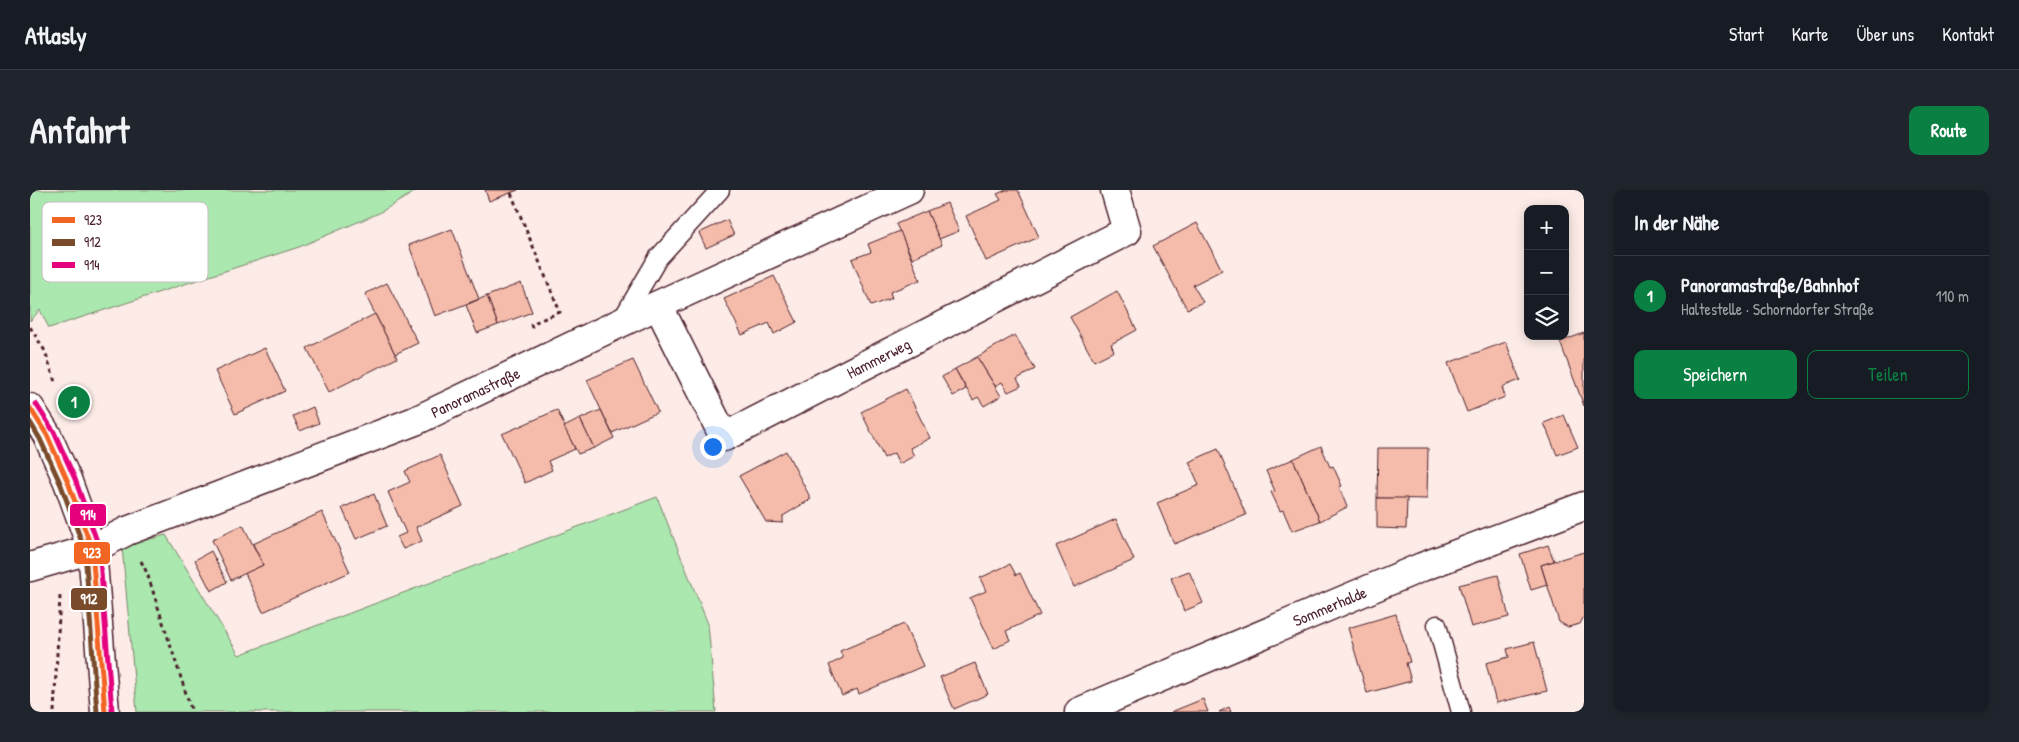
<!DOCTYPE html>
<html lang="de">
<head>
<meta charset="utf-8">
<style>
	:root { --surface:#171b24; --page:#20242c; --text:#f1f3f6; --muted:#9ea1a6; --line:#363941; --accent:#0b8043 }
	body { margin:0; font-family:"Patrick Hand",sans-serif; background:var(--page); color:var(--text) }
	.controls { position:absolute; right:15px; top:15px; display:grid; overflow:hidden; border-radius:10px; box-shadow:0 2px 12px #0003 }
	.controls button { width:45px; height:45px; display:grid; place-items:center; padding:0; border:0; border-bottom:1px solid var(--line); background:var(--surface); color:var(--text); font:25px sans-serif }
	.you { position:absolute; left:682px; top:256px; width:18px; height:18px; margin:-12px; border:4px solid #fff; border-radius:50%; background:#1a73e8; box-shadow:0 0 0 8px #1a73e833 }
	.badge { display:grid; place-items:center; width:32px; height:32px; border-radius:50%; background:var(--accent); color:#fff; font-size:16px; font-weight:700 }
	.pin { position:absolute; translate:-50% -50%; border:2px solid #fff; box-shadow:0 1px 5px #0006 }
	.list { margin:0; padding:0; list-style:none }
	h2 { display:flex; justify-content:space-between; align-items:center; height:65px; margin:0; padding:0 20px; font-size:21px }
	h2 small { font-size:16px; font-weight:400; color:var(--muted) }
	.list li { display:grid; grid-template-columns:32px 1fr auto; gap:15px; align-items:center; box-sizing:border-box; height:80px; padding:0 20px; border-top:1px solid var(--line) }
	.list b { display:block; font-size:19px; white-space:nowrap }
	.list p { margin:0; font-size:16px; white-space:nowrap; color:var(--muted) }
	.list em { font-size:16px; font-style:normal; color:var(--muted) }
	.actions { display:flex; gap:10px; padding:15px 20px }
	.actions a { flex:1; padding:11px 0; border:1px solid var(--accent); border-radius:10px; text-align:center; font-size:18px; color:var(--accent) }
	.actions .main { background:var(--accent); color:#fff }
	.icon { flex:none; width:28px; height:28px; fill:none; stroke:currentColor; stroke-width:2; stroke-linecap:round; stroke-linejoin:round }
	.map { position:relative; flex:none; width:1554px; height:522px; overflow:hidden; border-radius:10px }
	header { display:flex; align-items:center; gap:30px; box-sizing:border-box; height:70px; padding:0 25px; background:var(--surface); border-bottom:1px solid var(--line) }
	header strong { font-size:24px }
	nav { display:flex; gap:28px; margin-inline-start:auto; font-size:18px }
	.intro { display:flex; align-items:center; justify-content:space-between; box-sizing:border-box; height:120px; padding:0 30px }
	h1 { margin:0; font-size:35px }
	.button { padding:12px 22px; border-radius:10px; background:var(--accent); color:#fff; font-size:18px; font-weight:700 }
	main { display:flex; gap:30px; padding:0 30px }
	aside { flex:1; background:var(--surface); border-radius:10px; box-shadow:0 2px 12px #0003 }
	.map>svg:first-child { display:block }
	.green { fill:#aae8af; stroke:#7a846d }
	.building { fill:#f5bcab; stroke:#4a1f2b }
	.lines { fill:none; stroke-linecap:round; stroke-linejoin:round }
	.service-casing { stroke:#4a1f2b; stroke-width:21 }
	.minor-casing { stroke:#4a1f2b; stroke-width:31 }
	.tertiary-casing { stroke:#4a1f2b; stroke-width:31 }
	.path { stroke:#4a1f2b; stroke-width:3; stroke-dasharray:4 4; stroke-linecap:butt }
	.service { stroke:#fff; stroke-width:18 }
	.minor { stroke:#fff; stroke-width:28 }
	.tertiary { stroke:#fff; stroke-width:28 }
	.bus-1-casing { stroke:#fff; stroke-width:9 }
	.bus-2-casing { stroke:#fff; stroke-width:9 }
	.bus-3-casing { stroke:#fff; stroke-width:9 }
	.bus-1 { stroke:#f26522; stroke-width:5 }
	.bus-2 { stroke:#7a4b2a; stroke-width:5 }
	.bus-3 { stroke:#e5007d; stroke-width:5 }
	.labels { text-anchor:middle; stroke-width:4; stroke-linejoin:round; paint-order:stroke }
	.street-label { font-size:16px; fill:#4a1f2b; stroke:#fff }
	.key { fill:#fff; stroke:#c9bcbf; stroke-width:1 }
	.key-label { font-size:14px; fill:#4a1f2b }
	.line-badge { stroke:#fff; stroke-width:2 }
	.badge-label { font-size:14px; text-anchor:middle; font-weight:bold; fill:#fff }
</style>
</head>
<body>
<header>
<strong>Atlasly</strong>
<nav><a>Start</a><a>Karte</a><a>Über uns</a><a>Kontakt</a></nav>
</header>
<div class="intro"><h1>Anfahrt</h1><a class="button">Route</a></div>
<main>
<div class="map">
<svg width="1554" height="522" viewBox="0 0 1554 522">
	<rect width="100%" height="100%" fill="#fcebe6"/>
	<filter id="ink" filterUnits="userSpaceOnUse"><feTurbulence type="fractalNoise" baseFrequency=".02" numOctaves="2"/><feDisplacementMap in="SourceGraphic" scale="10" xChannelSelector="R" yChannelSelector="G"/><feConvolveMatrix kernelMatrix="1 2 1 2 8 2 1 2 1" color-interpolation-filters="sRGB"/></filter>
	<g filter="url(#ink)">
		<g class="green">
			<path d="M0 0H388L349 23 269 57 19 138 10 120 0 131Z"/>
			<path d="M627 307 678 434 686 522H107L92 356 136 345 209 465Z"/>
		</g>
		<g class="building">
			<path d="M455 0H488L459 11Z"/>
			<path d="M976 0H988L1009 47 956 71 936 26 971 10 967 4Z"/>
			<path d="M917 13 929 41 909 49 897 21Z"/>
			<path d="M897 21 912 55 882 68 866 34Z"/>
			<path d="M697 30 704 45 676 58 669 43Z"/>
			<path d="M1167 33 1192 80 1163 95 1173 112 1157 119 1123 56Z"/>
			<path d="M422 39 449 109 405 126 379 55Z"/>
			<path d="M870 41 890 90 860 102 862 108 841 116 822 69 841 62 838 54Z"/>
			<path d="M744 86 767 132 744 144 739 133 712 145 694 109Z"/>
			<path d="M357 93 388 153 365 164 335 104Z"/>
			<path d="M491 93 502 122 468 135 457 106Z"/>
			<path d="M1087 101 1107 140 1081 154 1084 161 1064 171 1040 127Z"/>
			<path d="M457 106 468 135 447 143 436 115Z"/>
			<path d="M345 124 367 168 299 202 277 158Z"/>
			<path d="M1554 143V216L1530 152Z"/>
			<path d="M985 145 1005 179 987 189 991 196 978 202 972 192 965 196 947 167Z"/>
			<path d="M1476 152 1490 190 1472 197 1475 207 1437 222 1418 173Z"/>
			<path d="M235 158 255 201 205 224 185 181Z"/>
			<path d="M947 167 971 206 954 216 948 207 943 210 925 179Z"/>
			<path d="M603 170 628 222 582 243 557 190Z"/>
			<path d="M925 179 936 199 923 206 912 187Z"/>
			<path d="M876 199 900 248 880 258 884 266 869 274 864 263 854 268 831 222Z"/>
			<path d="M283 217 289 233 270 241 263 226Z"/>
			<path d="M527 220 545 259 518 271 522 280 495 293 472 244Z"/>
			<path d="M571 220 584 248 564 258 550 229Z"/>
			<path d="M1534 225 1548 257 1527 265 1514 233Z"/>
			<path d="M550 229 564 258 548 264 534 237Z"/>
			<path d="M1291 256 1300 277 1303 276 1312 296 1309 297 1317 317 1290 331 1263 269Z"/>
			<path d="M1348 258H1398L1397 309 1347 308Z"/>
			<path d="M1188 259 1216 325 1144 354 1127 313 1169 295 1159 272Z"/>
			<path d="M756 261 781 309 753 326V333L736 332 709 286Z"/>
			<path d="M410 265 433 316 386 337 392 351 373 359 367 347 376 343 358 302 380 292 375 281Z"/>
			<path d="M1263 269 1290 331 1262 341 1253 320 1250 321 1241 302 1245 301 1236 281Z"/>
			<path d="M344 304 357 336 326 349 312 318Z"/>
			<path d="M1347 308H1377L1376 339 1347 338Z"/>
			<path d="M292 322 320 382 233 422 215 383 233 375 223 354Z"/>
			<path d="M1086 329 1104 370 1044 397 1026 356Z"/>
			<path d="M213 335 233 375 201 390 182 350Z"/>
			<path d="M1518 355 1524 371 1511 375 1517 395 1501 400 1490 364Z"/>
			<path d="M181 361 197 392 181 401 165 370Z"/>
			<path d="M1554 362V426L1550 434 1538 437 1529 432 1511 375Z"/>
			<path d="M980 374 986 385 990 383 1010 425 976 441 980 450 964 459 940 408 956 401 950 388Z"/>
			<path d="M1159 381 1173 413 1154 421 1141 388Z"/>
			<path d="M1468 385 1479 427 1441 437 1429 395Z"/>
			<path d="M1366 424 1380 472 1376 473 1381 491 1337 503 1318 438Z"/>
			<path d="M874 434 893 476 829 504 827 499 812 506 799 475 813 468 810 461Z"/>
			<path d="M1504 452 1517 501 1466 513 1456 473 1479 467 1477 459Z"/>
			<path d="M945 473 958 504 924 519 910 487Z"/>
			<path d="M1173 509 1178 522H1141Z"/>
			<path d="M1199 517 1201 522H1189Z"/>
		</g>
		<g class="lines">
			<defs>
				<g id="service">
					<path d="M590 133 628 68 690 0"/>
					<path d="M1407 435 1431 522"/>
				</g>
				<g id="minor">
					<path id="s1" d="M628 115 694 247 1097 41 1085 0"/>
					<path id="s2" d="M0 377 62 359 97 341 385 231 628 115 879 0"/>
					<path id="s3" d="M1049 522 1392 377 1554 316"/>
				</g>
				<path id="tertiary" d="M0 218 17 245 38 292 62 359 75 522"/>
			</defs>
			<use href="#service" class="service-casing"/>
			<use href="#minor" class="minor-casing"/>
			<use href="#tertiary" class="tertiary-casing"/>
			<g class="path">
				<path d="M481 3 530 122 501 134 502 138"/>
				<path d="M0 137 15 161 26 195"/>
				<path d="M111 371 117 383 162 522"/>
				<path d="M24 522 30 406"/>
			</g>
			<use href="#service" class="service"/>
			<use href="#minor" class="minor"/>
			<use href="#tertiary" class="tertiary"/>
			<defs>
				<path id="bus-1" d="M0 218 17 245 38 292 62 359 75 522"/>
				<path id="bus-2" d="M0 232 10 249 31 295 55 361 67 522"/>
				<path id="bus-3" d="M6 214 24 242 45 289 69 357 82 521"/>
			</defs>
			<use href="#bus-1" class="bus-1-casing"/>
			<use href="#bus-2" class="bus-2-casing"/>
			<use href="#bus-3" class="bus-3-casing"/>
			<use href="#bus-1" class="bus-1"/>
			<use href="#bus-2" class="bus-2"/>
			<use href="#bus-3" class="bus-3"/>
		</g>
	</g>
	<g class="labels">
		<g class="street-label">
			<text dy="6" stroke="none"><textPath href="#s1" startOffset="321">Hammerweg</textPath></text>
			<text dy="6" stroke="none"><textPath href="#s2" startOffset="479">Panoramastraße</textPath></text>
			<text dy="6" stroke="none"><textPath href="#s3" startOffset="272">Sommerhalde</textPath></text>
		</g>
	</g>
	<rect x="12" y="12" width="166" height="80" rx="8" class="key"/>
	<rect x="22" y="27" width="23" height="6" fill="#f26522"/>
	<rect x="22" y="49" width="23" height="7" fill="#7a4b2a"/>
	<rect x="22" y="72" width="23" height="6" fill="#e5007d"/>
	<g class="key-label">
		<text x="54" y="35">923</text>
		<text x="54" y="57">912</text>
		<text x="54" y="80">914</text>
	</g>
	<g class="line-badge">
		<rect x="39" y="313" width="38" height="24" rx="5" fill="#e5007d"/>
		<rect x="43" y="351" width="38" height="24" rx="5" fill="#f26522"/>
		<rect x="40" y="397" width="38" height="24" rx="5" fill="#7a4b2a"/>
	</g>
	<g class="badge-label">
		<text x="58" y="330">914</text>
		<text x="62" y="368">923</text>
		<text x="59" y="414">912</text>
	</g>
</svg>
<div class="controls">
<button>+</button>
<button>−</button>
<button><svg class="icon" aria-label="layers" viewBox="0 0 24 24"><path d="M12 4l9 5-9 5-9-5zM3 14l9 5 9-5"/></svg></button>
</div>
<div class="you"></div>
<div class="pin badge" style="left:44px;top:212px">1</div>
</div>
<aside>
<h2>In der Nähe<small></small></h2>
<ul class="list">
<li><span class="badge">1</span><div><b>Panoramastraße/Bahnhof</b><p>Haltestelle · Schorndorfer Straße</p></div><em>110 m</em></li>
</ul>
<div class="actions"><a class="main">Speichern</a><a>Teilen</a></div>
</aside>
</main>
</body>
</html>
